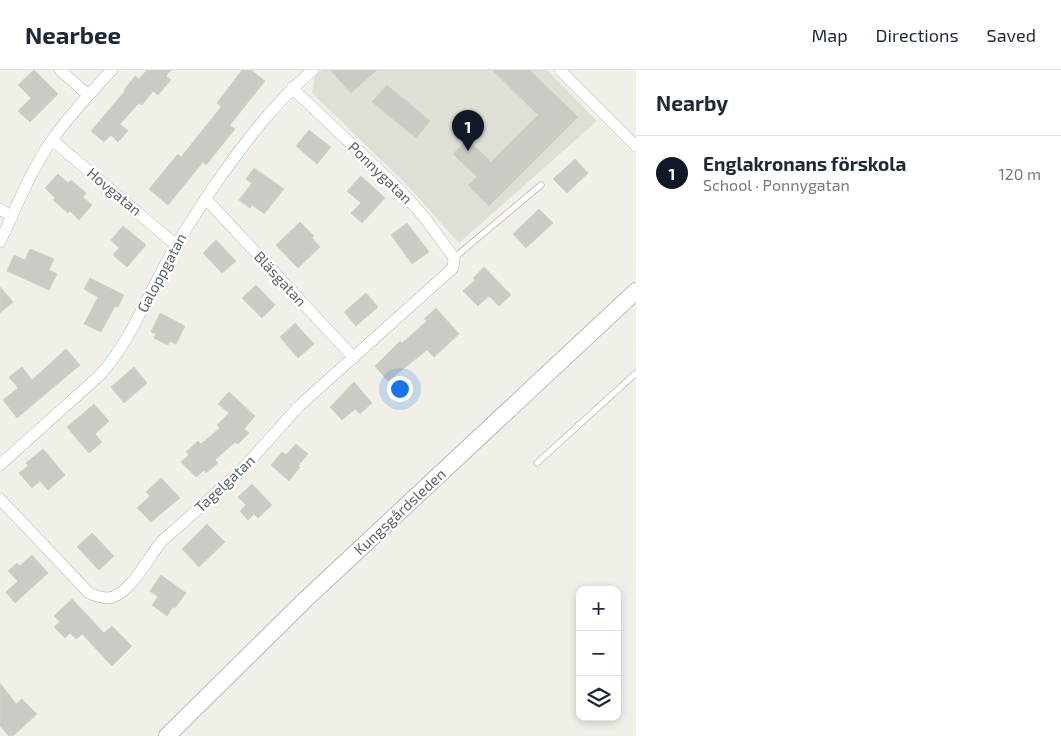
<!DOCTYPE html>
<html lang="en">
<head>
<meta charset="utf-8">
<style>
	:root { --surface:#fff; --page:#f6f6f7; --text:#1f2937; --muted:#747a83; --line:#e0e1e3; --accent:#111827 }
	body { margin:0; font-family:"Exo 2",sans-serif; background:var(--page); color:var(--text) }
	.controls { position:absolute; right:15px; bottom:15px; display:grid; overflow:hidden; border-radius:10px; box-shadow:0 2px 8px #0003 }
	.controls button { width:45px; height:45px; display:grid; place-items:center; padding:0; border:0; border-bottom:1px solid var(--line); background:var(--surface); color:var(--text); font:25px sans-serif }
	.you { position:absolute; left:399px; top:318px; width:18px; height:18px; margin:-12px; border:4px solid #fff; border-radius:50%; background:#1a73e8; box-shadow:0 0 0 8px #1a73e833 }
	.badge { display:grid; place-items:center; width:32px; height:32px; border-radius:50%; background:var(--accent); color:#fff; font-size:16px; font-weight:700 }
	.pin { position:absolute; translate:-50% -41px; filter:drop-shadow(0 1px 2px #0008) }
	.pin::after { content:''; position:absolute; top:26px; width:18px; height:15px; background:inherit; clip-path:polygon(0 0,100% 0,50% 100%) }
	.list { margin:0; padding:0; list-style:none }
	h2 { display:flex; justify-content:space-between; align-items:center; height:65px; margin:0; padding:0 20px; font-size:21px }
	h2 small { font-size:16px; font-weight:400; color:var(--muted) }
	.list li { display:grid; grid-template-columns:32px 1fr auto; gap:15px; align-items:center; box-sizing:border-box; height:75px; padding:0 20px; border-top:1px solid var(--line) }
	.list b { display:block; font-size:19px; white-space:nowrap }
	.list p { margin:0; font-size:16px; white-space:nowrap; color:var(--muted) }
	.list em { font-size:16px; font-style:normal; color:var(--muted) }
	.icon { flex:none; width:28px; height:28px; fill:none; stroke:currentColor; stroke-width:2; stroke-linecap:round; stroke-linejoin:round }
	.map { position:relative; flex:none; width:636px; height:666px; overflow:hidden }
	header { display:flex; align-items:center; gap:30px; box-sizing:border-box; height:70px; padding:0 25px; background:var(--surface); border-bottom:1px solid var(--line) }
	header strong { font-size:24px }
	nav { display:flex; gap:28px; margin-inline-start:auto; font-size:18px }
	main { display:flex }
	aside { flex:1; background:var(--surface) }
	.map>svg:first-child { display:block }
	.education { fill:#e1ded6 }
	.building { fill:#cccac5; stroke:#d6d1c6 }
	.lines { fill:none; stroke-linecap:round; stroke-linejoin:round }
	.service-casing { stroke:#b5b8bc; stroke-width:7 }
	.minor-casing { stroke:#b5b8bc; stroke-width:12 }
	.secondary-casing { stroke:#b6babf; stroke-width:18 }
	.service { stroke:#fff; stroke-width:5.5 }
	.minor { stroke:#fff; stroke-width:11 }
	.secondary { stroke:#fff; stroke-width:16 }
	.labels { text-anchor:middle; stroke-width:4.5; stroke-linejoin:round; paint-order:stroke }
	.street-label { font-size:15px; fill:#5f6368; stroke:#fff }
</style>
</head>
<body>
<header>
<strong>Nearbee</strong>
<nav><a>Map</a><a>Directions</a><a>Saved</a></nav>
</header>
<main>
<div class="map">
<svg width="636" height="666" viewBox="0 0 636 666">
	<rect width="100%" height="100%" fill="#f1efe8"/>
	<path class="education" d="M322 0H547L597 51 459 173 403 111 312 23 315 6Z"/>
	<g class="building">
		<path d="M34 0 58 24 30 52 18 41 31 28 18 15Z"/>
		<path d="M147 0H171L166 6 171 10 158 25 153 21 142 35 139 33 120 54 128 61 118 72 111 65 104 72 91 61 125 21 124 20 135 6 139 9Z"/>
		<path d="M242 0H251L265 11 230 55 235 59 206 95 203 92 168 135 149 119 178 84 181 87 221 37 217 33Z"/>
		<path d="M330 0H377L351 23Z"/>
		<path d="M492 0H530L578 47 489 136 468 115 477 107 453 84 467 69 491 92 538 45Z"/>
		<path d="M387 15 430 51 416 68 372 32Z"/>
		<path d="M309 60 331 77 317 94 296 76Z"/>
		<path d="M575 89 588 103 567 123 553 109Z"/>
		<path d="M254 98 284 119 264 144 252 135 250 138 239 130 252 113 246 109Z"/>
		<path d="M58 104 68 113 71 110 86 123 83 127 92 135 79 150 70 141 68 143 53 130 55 128 45 118Z"/>
		<path d="M361 106 385 128 362 153 351 143 361 133 347 121Z"/>
		<path d="M539 139 553 153 526 178 513 164Z"/>
		<path d="M300 152 314 166 312 168 320 177 298 198 276 175Z"/>
		<path d="M407 153 429 182 412 194 391 165Z"/>
		<path d="M123 156 146 175 127 197 113 185 119 178 111 170Z"/>
		<path d="M216 170 236 191 222 203 203 183Z"/>
		<path d="M30 179 54 189 49 200 57 204 49 220 7 201 14 185 25 190Z"/>
		<path d="M484 197 511 225 499 236 489 226 478 236 463 221 475 210 473 208Z"/>
		<path d="M90 208 124 225 118 237 115 236 101 262 84 254 98 227 84 219Z"/>
		<path d="M256 215 275 235 262 248 242 228Z"/>
		<path d="M0 217 13 232 0 243Z"/>
		<path d="M366 223 378 237 356 256 344 242Z"/>
		<path d="M436 238 459 264 434 287 427 280 388 311 375 296 400 271 402 273 427 251 424 249Z"/>
		<path d="M160 243 185 256 176 274 170 271 168 275 154 268 156 264 151 262Z"/>
		<path d="M295 253 314 274 298 288 280 267Z"/>
		<path d="M66 279 80 295 17 348 3 330 18 318 9 307 22 297 32 310Z"/>
		<path d="M134 297 147 313 124 333 111 317Z"/>
		<path d="M354 312 372 333 360 344 355 339 342 350 330 337Z"/>
		<path d="M229 322 255 346 244 359 249 363 238 374 235 372 215 390 218 393 206 403 204 400 196 407 181 392 189 385 186 382 198 371 201 374 220 358 217 355 229 343 218 334Z"/>
		<path d="M94 334 109 351 95 364 102 372 89 383 67 357Z"/>
		<path d="M296 374 308 384 298 396 300 397 289 411 271 395 282 382 286 385Z"/>
		<path d="M43 379 65 405 48 420 40 411 32 418 19 403 28 396 26 393Z"/>
		<path d="M161 408 180 428 151 452 137 438 150 426 146 422Z"/>
		<path d="M252 414 272 435 258 448 254 444 248 450 240 441 246 435 238 427Z"/>
		<path d="M207 454 225 472 199 497 182 479Z"/>
		<path d="M92 463 114 486 99 500 77 477Z"/>
		<path d="M32 485 48 503 15 533 6 522 18 511 8 501 17 493 20 496Z"/>
		<path d="M161 505 186 523 175 538 173 537 167 546 152 535 158 527 150 521Z"/>
		<path d="M72 529 104 563 112 556 132 576 112 596 82 564 76 569 70 563 65 568 54 557 60 552 54 546Z"/>
		<path d="M0 613 16 634 22 629 37 644 13 666H9L0 656Z"/>
	</g>
	<g class="lines">
		<defs>
			<g id="service">
				<path d="M454 188 541 115"/>
				<path d="M537 393 636 303"/>
			</g>
			<g id="minor">
				<path d="M60 0 88 25"/>
				<path d="M560 0 636 76"/>
				<path d="M52 70 176 175"/>
				<path d="M206 129 354 288"/>
				<path d="M0 139 12 147"/>
				<path d="M0 172C15 140 32 98 52 70 70 45 91 22 112 0"/>
				<path d="M0 395 100 305C128 274 144 234 164 197 178 170 195 145 212 119 242 76 273 34 313 0"/>
				<path d="M0 429 89 523C96 526 101 528 108 528 130 526 148 487 162 471L240 402 299 336 453 198 454 188 425 148 399 119 292 18"/>
			</g>
			<path id="secondary" d="M167 666 305 530 636 221"/>
		</defs>
		<use href="#service" class="service-casing"/>
		<use href="#minor" class="minor-casing"/>
		<use href="#secondary" class="secondary-casing"/>
		<use href="#service" class="service"/>
		<use href="#minor" class="minor"/>
		<use href="#secondary" class="secondary"/>
	</g>
	<g class="labels">
		<g class="street-label">
			<text transform="translate(380 103) rotate(44)" y="5">Ponnygatan</text>
			<text transform="translate(114 122) rotate(40)" y="5">Hovgatan</text>
			<text transform="translate(162 203) rotate(-62)" y="5">Galoppgatan</text>
			<text transform="translate(280 209) rotate(47)" y="5">Bläsgatan</text>
			<text transform="translate(225 414) rotate(-43)" y="5">Tagelgatan</text>
			<text transform="translate(400 442) rotate(-43)" y="5">Kungsgårdsleden</text>
		</g>
	</g>
</svg>
<div class="controls">
<button>+</button>
<button>−</button>
<button><svg class="icon" aria-label="layers" viewBox="0 0 24 24"><path d="M12 4l9 5-9 5-9-5zM3 14l9 5 9-5"/></svg></button>
</div>
<div class="you"></div>
<div class="pin badge" style="left:468px;top:81px">1</div>
</div>
<aside>
<h2>Nearby<small></small></h2>
<ul class="list">
<li><span class="badge">1</span><div><b>Englakronans förskola</b><p>School · Ponnygatan</p></div><em>120 m</em></li>
</ul>
</aside>
</main>
</body>
</html>
